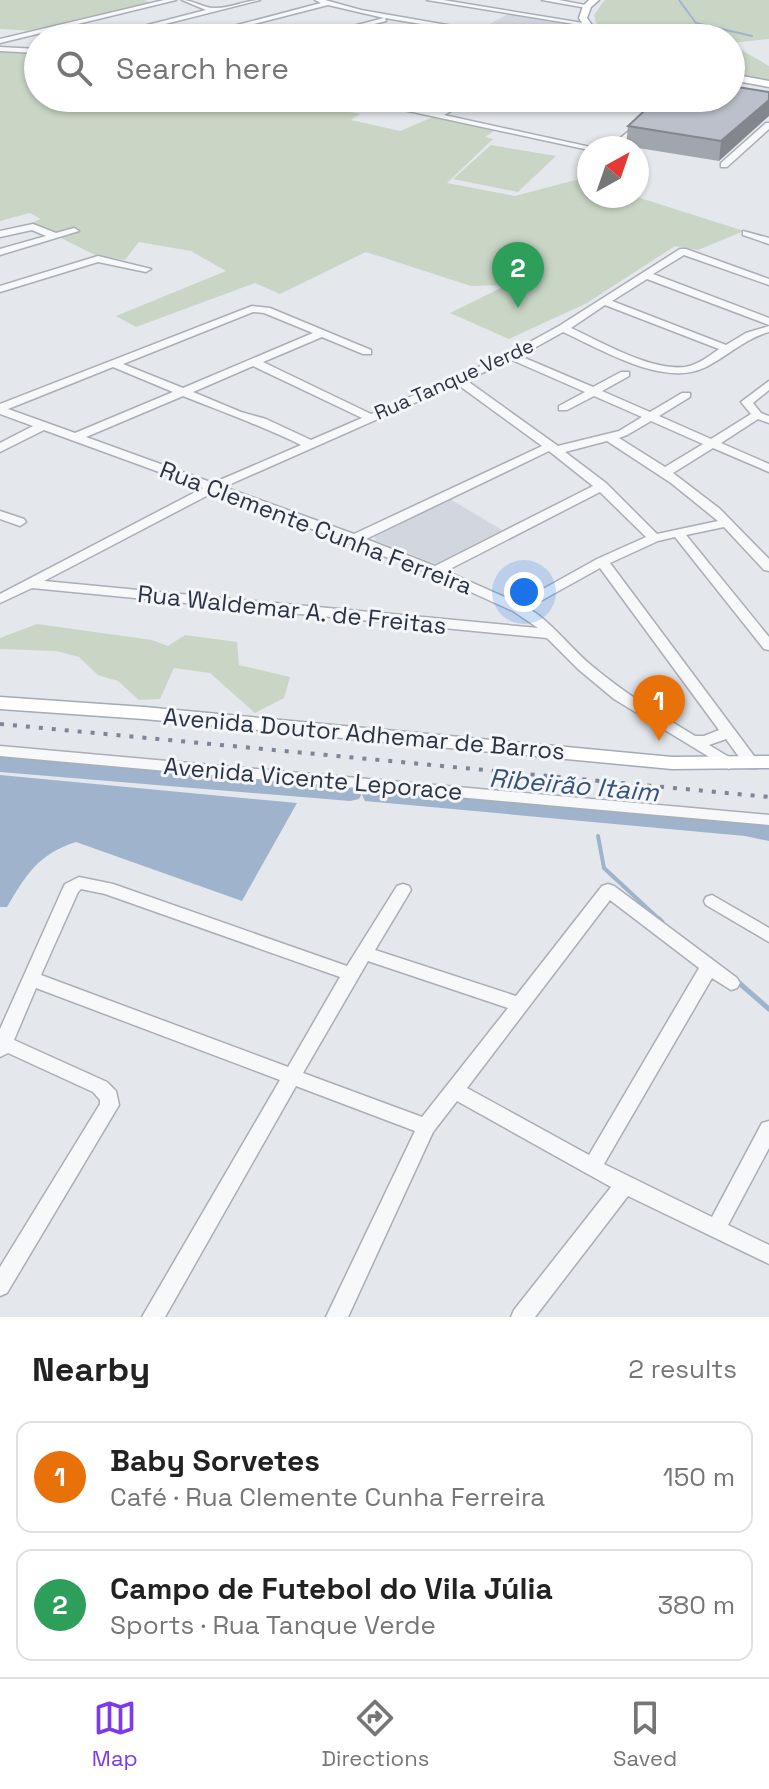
<!DOCTYPE html>
<html lang="en">
<head>
<meta charset="utf-8">
<style>
	:root { --surface:#fff; --page:#f6f6f6; --text:#222; --muted:#767676; --line:#e0e0e0; --accent:#7c3aed }
	body { margin:0; font-family:"Space Grotesk",sans-serif; background:var(--page); color:var(--text) }
	.compass { position:absolute; left:577px; top:136px; width:72px; height:72px; border-radius:50%; background:var(--surface); box-shadow:0 2px 6px #0004; rotate:40deg }
	.you { position:absolute; left:524px; top:592px; width:28px; height:28px; margin:-20px; border:6px solid #fff; border-radius:50%; background:#1a73e8; box-shadow:0 0 0 12px #1a73e833 }
	.badge { display:grid; place-items:center; width:52px; height:52px; border-radius:50%; background:var(--accent); color:#fff; font-size:26px; font-weight:700 }
	.pin { position:absolute; translate:-50% -66px; filter:drop-shadow(0 2px 4px #0008) }
	.pin::after { content:''; position:absolute; top:42px; width:28px; height:24px; background:inherit; clip-path:polygon(0 0,100% 0,50% 100%) }
	.list { margin:0; padding:0; list-style:none }
	h2 { display:flex; justify-content:space-between; align-items:center; height:104px; margin:0; padding:0 32px; font-size:34px }
	h2 small { font-size:26px; font-weight:400; color:var(--muted) }
	.list li { display:grid; grid-template-columns:52px 1fr auto; gap:24px; align-items:center; box-sizing:border-box; height:112px; margin:0 16px 16px; padding:0 16px; border:2px solid var(--line); border-radius:16px }
	.list b { display:block; font-size:30px; white-space:nowrap }
	.list p { margin:0; font-size:26px; white-space:nowrap; color:var(--muted) }
	.list em { font-size:26px; font-style:normal; color:var(--muted) }
	.icon { flex:none; width:44px; height:44px; fill:none; stroke:currentColor; stroke-width:2; stroke-linecap:round; stroke-linejoin:round }
	.map { position:relative; flex:none; width:769px; height:1317px; overflow:hidden }
	.search { position:absolute; background:var(--surface); box-shadow:0 2px 6px #0004; left:24px; right:24px; top:24px; height:88px; display:flex; align-items:center; gap:20px; box-sizing:border-box; padding:0 28px; border-radius:44px; color:var(--muted); font-size:30px }
	.sheet { height:360px; background:var(--surface) }
	nav { display:flex; justify-content:space-around; align-items:center; box-sizing:border-box; height:112px; border-top:2px solid var(--line); background:var(--surface); font-size:22px; color:var(--muted) }
	nav a { display:grid; justify-items:center; gap:4px }
	nav .on { color:var(--accent) }
	.map>svg:first-child { display:block }
	.built { fill:#d2d6de }
	.green { fill:#c9d6c5 }
	.water { fill:#9fb4cc }
	.lines { fill:none; stroke-linecap:round; stroke-linejoin:round }
	.stream-far2 { stroke:#9fb4cc; stroke-width:2 }
	.stream-far1 { stroke:#9fb4cc; stroke-width:4 }
	.stream { stroke:#9fb4cc; stroke-width:5 }
	.river { fill:#9fb4cc; fill-rule:evenodd }
	.minor-casing { stroke:#a9aeb7; stroke-width:3 }
	.major-casing { stroke:#a3abb8; stroke-width:3 }
	.minor { fill:#f7f8fa; fill-rule:evenodd }
	.major { fill:#fff; fill-rule:evenodd }
	.rail { stroke:#7d8696; stroke-width:4; stroke-dasharray:4 9; stroke-linecap:butt }
	.wall { fill:#a1a5ae }
	.shaded-wall { fill:#83868d }
	.building { fill:#bbc0ca; stroke:#83868d; stroke-width:2 }
	.labels { text-anchor:middle; stroke-width:6; stroke-linejoin:round; paint-order:stroke }
	.far-street-label { font-size:20px; fill:#2b3445; stroke:#f4f6f9 }
	.street-label { font-size:24px; fill:#2b3445; stroke:#f4f6f9 }
	.water-label { font-size:26px; font-style:italic; fill:#34527a; stroke:#f4f6f9 }
</style>
</head>
<body>
<div class="map">
<svg width="769" height="1317" viewBox="0 0 769 1317">
	<rect width="100%" height="100%" fill="#e4e7ec"/>
	<g class="built">
		<path d="M508 14 579 27 588 38H524L479 30Z"/>
		<path d="M450 499 502 530 436 564 377 541 374 537Z"/>
	</g>
	<g class="green">
		<path d="M0 0H144L152 3 34 31 0 29Z"/>
		<path d="M605 0H769V39L731 43V38H607L598 28 594 15Z"/>
		<path d="M731 44 769 66V81L731 73Z"/>
		<path d="M0 51 38 52V98H295L293 100 360 114 351 120 400 131 433 117 494 131 485 137 493 139 447 183 515 196 583 178 589 181V196H634L744 231 698 250 675 246 587 303 509 339 450 313 507 285 471 286 366 252 280 294 255 283 136 327 116 316 226 271 191 251 139 242 125 260 97 256 31 223 41 219 30 213 0 221Z"/>
		<path d="M491 145 556 156 518 192 453 179Z"/>
		<path d="M37 624 152 640 168 646 185 635 237 642 239 665 290 677 284 698 255 713 210 673 174 668 160 699 139 700 118 681 98 675 79 657 56 651 0 649V638Z"/>
	</g>
	<path class="water" d="M0 775 297 803 242 901 76 842C38 854 26 875 7 907H0Z"/>
	<g class="lines">
		<path class="stream-far2" d="M679 0 696 23 752 36"/>
		<path class="stream-far1" d="M598 836 604 868 661 921"/>
		<g class="stream">
			<path d="M659 919 662 922"/>
			<path d="M738 982 769 1009"/>
		</g>
		<g class="river">
			<path d="M0 756 350 785 359 787 362 793 359 799 350 801 0 772Z"/>
			<path d="M374 787 745 818 769 823V841L745 836 365 801 362 795 365 789Z"/>
		</g>
		<defs>
			<g id="minor">
				<path d="M164 0H176L0 43V39Z"/>
				<path d="M182 0C193 0 203 8 214 8 229 9 245 0 260 0L110 38H97L206 10Z"/>
				<path d="M315 0H325L361 10 521 38H504L435 27 403 38H392L427 25 385 18 386 21 320 38H307L384 18 328 5 254 24 288 38C272 38 259 26 245 27 226 27 208 38 188 38L321 3Z"/>
				<path d="M427 0H443L589 24 586 26Z"/>
				<path d="M542 0H559L590 6 587 8Z"/>
				<path d="M0 47 38 49V53L0 51Z"/>
				<path d="M348 98C377 98 403 110 432 112 446 113 458 98 474 98L444 115 595 148H589V150Z"/>
				<path d="M766 123H769V129L727 167H721V163Z"/>
				<path d="M636 125 643 127 623 145 599 148 617 141Z"/>
				<path d="M33 224 56 233 74 228 79 231 0 255V249L46 236 32 230 0 237V231Z"/>
				<path d="M743 231 769 238V244L743 235Z"/>
				<path d="M680 249H686L769 279V285L684 255 653 274 769 318V325L647 279 612 301 726 345 746 333 769 326V332C744 339 727 357 704 368 662 387 601 349 563 332L520 356 593 387 621 372H629V376L602 391 650 412 682 393H690V397L659 416 711 439 751 414 741 402 769 381V390L753 403 761 413 769 416V423L758 419 721 443 769 464V472L713 448 673 473 720 509 769 559V571L764 570 724 527 686 535 769 637V650L764 649 675 537 658 541 610 563 757 760 760 764 757 768H747L726 739 709 745 734 760 737 764 729 769 614 699 578 669 547 638 32 588 0 603V594L203 488 44 430 0 452V443L33 426 0 414V404L252 306 270 308 371 350V354H363L322 337 263 362 371 414 508 354 559 326ZM605 305 719 349C709 356 698 365 685 367 650 371 602 342 571 328ZM253 312 264 313 313 333 183 388 123 364ZM512 360 585 392 559 406V410H567L594 396 642 417 619 431 558 446 466 380ZM253 366 362 418 311 440 266 419 241 412 193 392ZM113 367 173 392 75 433 8 409ZM457 384 542 446 354 534 224 487ZM183 396C223 412 262 426 301 445L213 483 86 437ZM651 421 703 444 665 467 619 438 627 435ZM607 441 671 483 718 521 657 534 606 483 565 452ZM549 451 593 486 435 566 366 539ZM214 492 431 574 513 611 538 628 44 581ZM600 492 646 537 597 559 518 603 446 571ZM600 568 719 730 704 736H695C659 714 624 693 592 666 569 647 553 623 528 608Z"/>
				<path d="M98 256 151 269 146 272 98 262 0 292V286Z"/>
				<path d="M0 511 24 519 26 522 20 526 0 519Z"/>
				<path d="M0 746 769 815V825L0 756Z"/>
				<path d="M79 877 113 884 347 966 397 886 403 884 409 886 411 890 375 950 516 996 602 886 608 884 614 886 737 978 740 983 737 988 731 990 712 978 604 1164 712 1217 762 1123 769 1121V1148L728 1225 769 1245V1264L628 1196 535 1317H511L514 1310 611 1187 457 1101 433 1132 348 1317H326L415 1131 296 1086 165 1317H142L280 1080 36 988 14 1040 107 1082 116 1091 119 1105 7 1293 0 1296V1267L100 1104V1100L93 1092 8 1053 0 1057V1029L63 888 65 884ZM81 889 105 894 340 977 288 1067 41 975 78 892ZM610 900 699 968 589 1155 467 1088ZM368 961 508 1008 422 1117 303 1073Z"/>
				<path d="M712 895 769 928V942L706 905 704 901 706 897Z"/>
			</g>
			<g id="major">
				<path d="M589 0H599L591 7 587 18 601 38H591L579 18 583 6Z"/>
				<path d="M731 74 769 81V87L731 80Z"/>
				<path d="M0 697 144 707 672 757 769 756V768L672 769 144 719 0 709Z"/>
			</g>
		</defs>
		<use href="#minor" class="minor-casing"/>
		<use href="#major" class="major-casing"/>
		<use href="#minor" class="minor"/>
		<use href="#major" class="major"/>
		<path class="rail" d="M0 724 769 797"/>
	</g>
	<path class="wall" d="M731 98 719 161 626 146 628 126Z"/>
	<path class="shaded-wall" d="M769 100V116L719 161 721 141Z"/>
	<path class="building" d="M731 86 769 92V100L721 141 628 126 658 98H731Z"/>
	<g class="labels">
		<g class="far-street-label">
			<text transform="translate(454 379) rotate(-24)" y="7">Rua Tanque Verde</text>
		</g>
		<g class="street-label">
			<text transform="translate(316 528) rotate(21)" y="8">Rua Clemente Cunha Ferreira</text>
			<text transform="translate(292 610) rotate(6)" y="8">Rua Waldemar A. de Freitas</text>
			<text transform="translate(364 734) rotate(5)" y="8">Avenida Doutor Adhemar de Barros</text>
			<text transform="translate(313 779) rotate(5)" y="8">Avenida Vicente Leporace</text>
		</g>
		<g class="water-label">
			<text transform="translate(574 785) rotate(5)" y="9">Ribeirão Itaim</text>
		</g>
	</g>
</svg>
<svg class="compass" viewBox="-18 -18 36 36"><path d="M0-13l5 13h-10z" fill="#e53935"/><path d="M0 13l5-13h-10z" fill="#767676"/></svg>
<div class="you"></div>
<div class="pin badge" style="left:659px;top:741px;background:#e8710a">1</div>
<div class="pin badge" style="left:518px;top:308px;background:#2e9e5b">2</div>
<div class="search"><svg class="icon" aria-label="search" viewBox="0 0 24 24"><circle cx="10" cy="10" r="6"/><path d="M15 15l6 6"/></svg>Search here</div>
</div>
<section class="sheet">
<h2>Nearby<small>2 results</small></h2>
<ul class="list">
<li><span class="badge" style="background:#e8710a">1</span><div><b>Baby Sorvetes</b><p>Café · Rua Clemente Cunha Ferreira</p></div><em>150 m</em></li>
<li><span class="badge" style="background:#2e9e5b">2</span><div><b>Campo de Futebol do Vila Júlia</b><p>Sports · Rua Tanque Verde</p></div><em>380 m</em></li>
</ul>
</section>
<nav>
<a class="on"><svg class="icon" aria-label="map" viewBox="0 0 24 24"><path d="M3 6l6-2 6 2 6-2v14l-6 2-6-2-6 2zM9 4v14M15 6v14"/></svg>Map</a>
<a><svg class="icon" aria-label="directions" viewBox="0 0 24 24"><path d="M12 3l9 9-9 9-9-9zM9 14v-3h6M13 9l2 2-2 2"/></svg>Directions</a>
<a><svg class="icon" aria-label="saved" viewBox="0 0 24 24"><path d="M7 4h10v16l-5-4-5 4z"/></svg>Saved</a>
</nav>
</body>
</html>
